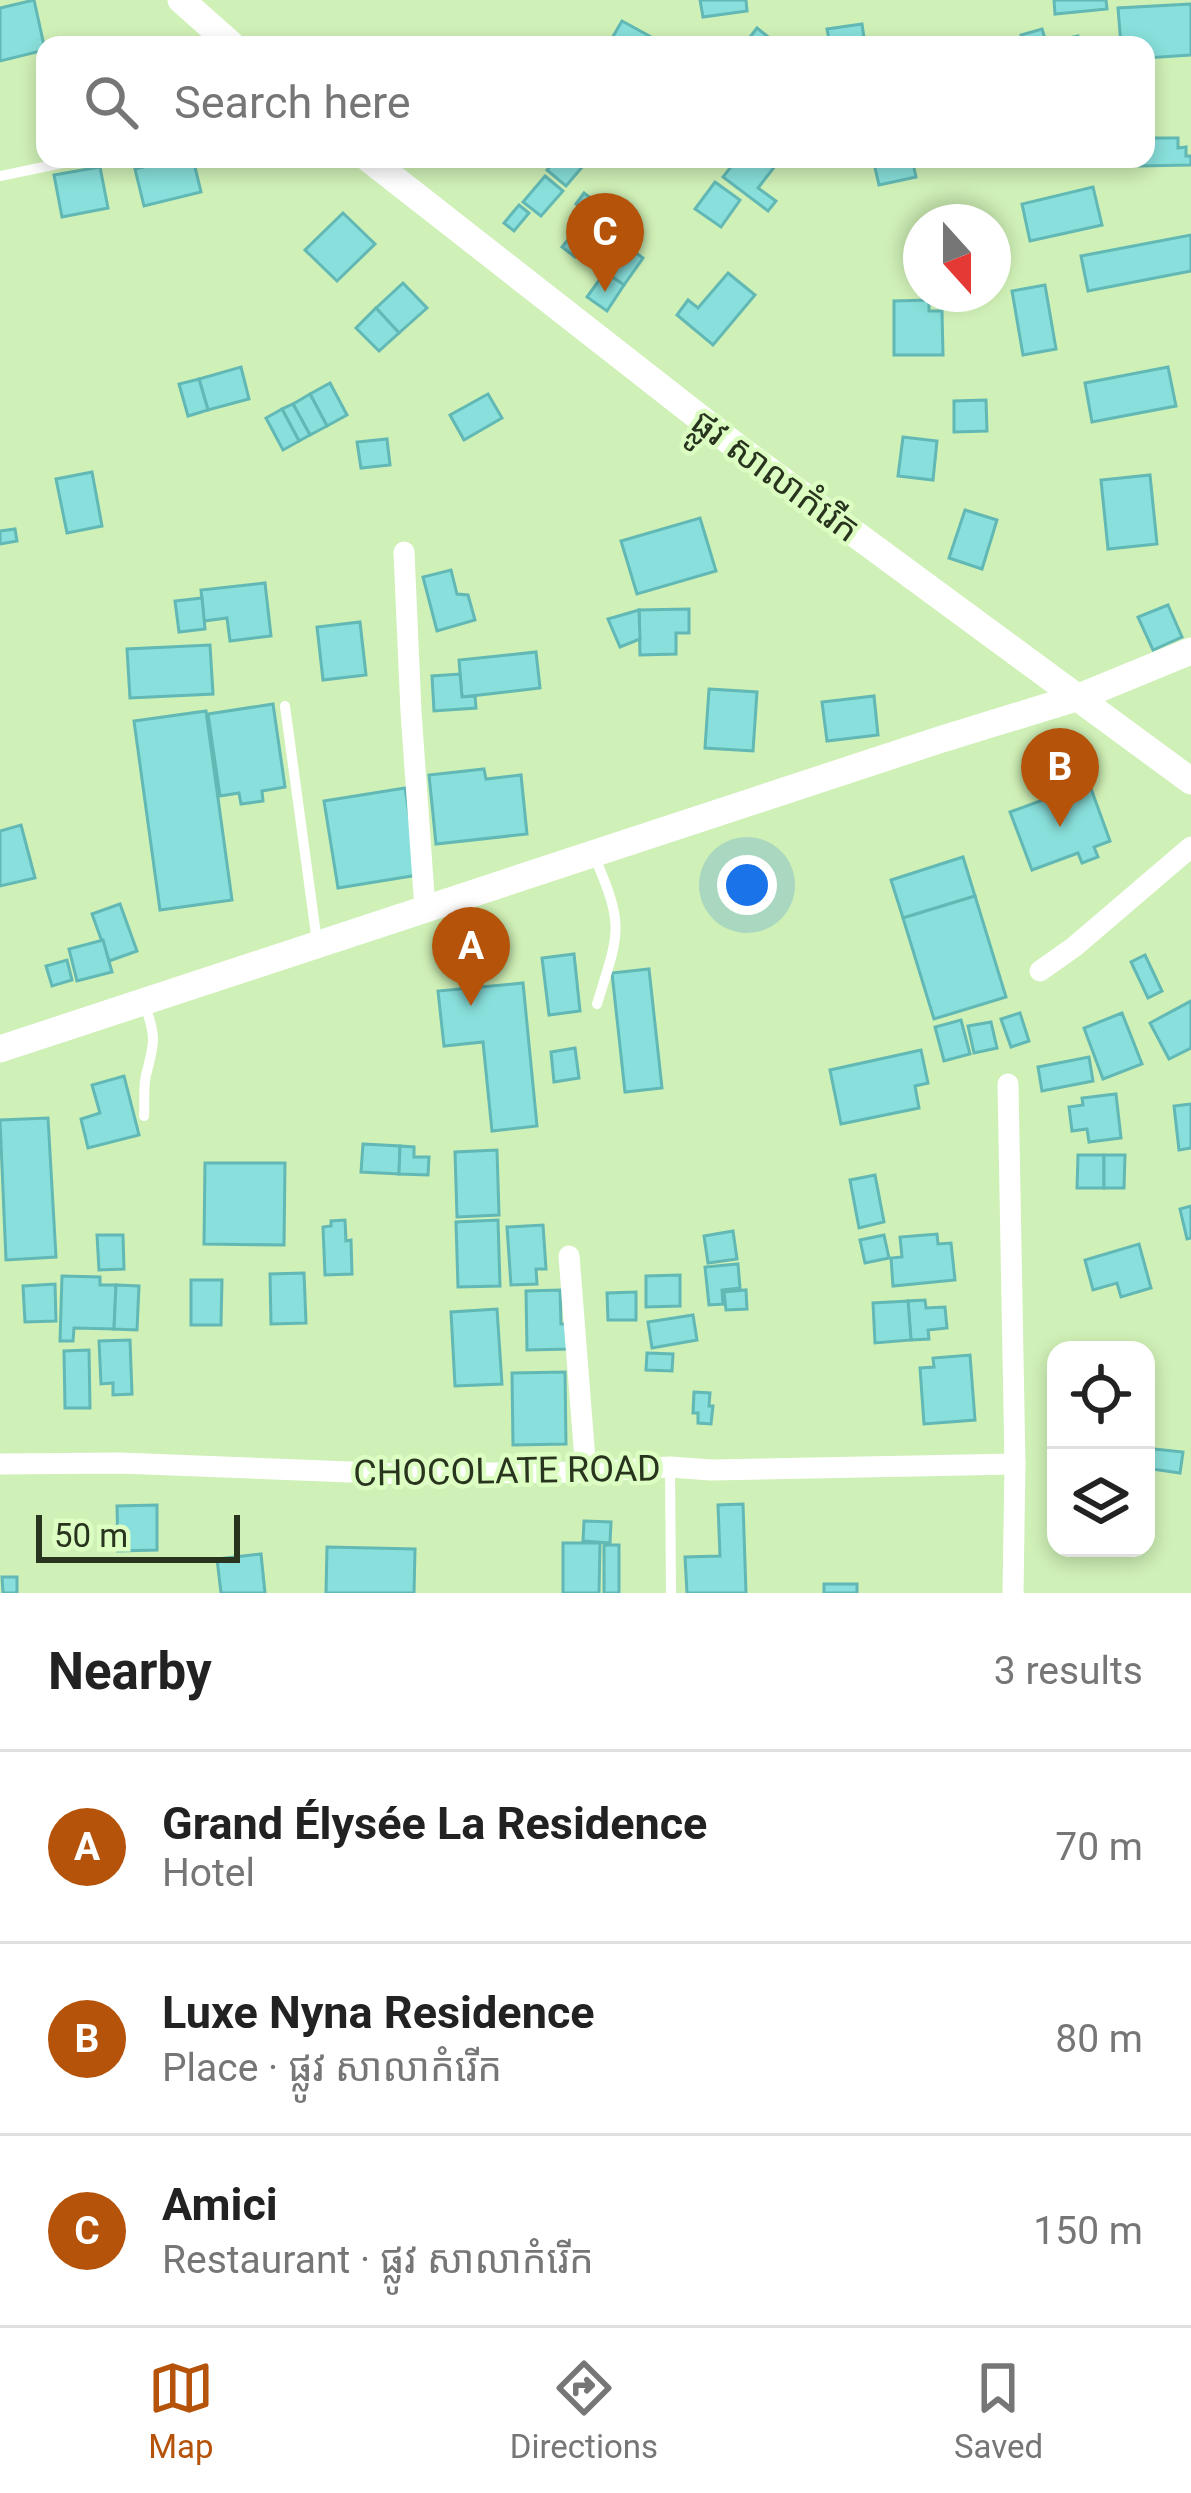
<!DOCTYPE html>
<html lang="en">
<head>
<meta charset="utf-8">
<style>
	:root { --surface:#fff; --page:#f2f2f2; --text:#222; --muted:#767676; --line:#e0e0e0; --accent:#b45309 }
	body { margin:0; font-family:Roboto,"Noto Sans Khmer",sans-serif; background:var(--page); color:var(--text) }
	.controls { position:absolute; right:36px; bottom:36px; display:grid; overflow:hidden; border-radius:24px; box-shadow:0 6px 18px #0003 }
	.controls button { width:108px; height:108px; display:grid; place-items:center; padding:0; border:0; border-bottom:3px solid var(--line); background:var(--surface); color:var(--text); font:60px sans-serif }
	.compass { position:absolute; left:903px; top:204px; width:108px; height:108px; border-radius:50%; background:var(--surface); box-shadow:0 6px 18px #0003; rotate:159deg }
	.scale { position:absolute; left:36px; bottom:30px; width:204px; box-sizing:border-box; padding-left:12px; border:6px solid #28341e; border-top:0; font-size:33px; line-height:42px; white-space:nowrap; color:#28341e; -webkit-text-stroke:9px #dcfec3; paint-order:stroke }
	.you { position:absolute; left:747px; top:885px; width:42px; height:42px; margin:-30px; border:9px solid #fff; border-radius:50%; background:#1a73e8; box-shadow:0 0 0 18px #1a73e833 }
	.badge { display:grid; place-items:center; width:78px; height:78px; border-radius:50%; background:var(--accent); color:#fff; font-size:39px; font-weight:700 }
	.pin { position:absolute; translate:-50% -99px; filter:drop-shadow(0 3px 6px #0008) }
	.pin::after { content:''; position:absolute; top:63px; width:42px; height:36px; background:inherit; clip-path:polygon(0 0,100% 0,50% 100%) }
	.list { margin:0; padding:0; list-style:none }
	h2 { display:flex; justify-content:space-between; align-items:center; height:156px; margin:0; padding:0 48px; font-size:51px }
	h2 small { font-size:39px; font-weight:400; color:var(--muted) }
	.list li { display:grid; grid-template-columns:78px 1fr auto; gap:36px; align-items:center; box-sizing:border-box; height:192px; padding:0 48px; border-top:3px solid var(--line) }
	.list b { display:block; font-size:45px; white-space:nowrap }
	.list p { margin:0; font-size:39px; white-space:nowrap; color:var(--muted) }
	.list em { font-size:39px; font-style:normal; color:var(--muted) }
	.icon { flex:none; width:66px; height:66px; fill:none; stroke:currentColor; stroke-width:2; stroke-linecap:round; stroke-linejoin:round }
	.map { position:relative; flex:none; width:1191px; height:1593px; overflow:hidden }
	.search { position:absolute; background:var(--surface); box-shadow:0 6px 18px #0003; left:36px; right:36px; top:36px; height:132px; display:flex; align-items:center; gap:30px; box-sizing:border-box; padding:0 42px; border-radius:24px; color:var(--muted); font-size:45px }
	.sheet { height:732px; background:var(--surface) }
	nav { display:flex; justify-content:space-around; align-items:center; box-sizing:border-box; height:168px; border-top:3px solid var(--line); background:var(--surface); font-size:33px; color:var(--muted) }
	nav a { display:grid; justify-items:center; gap:6px }
	nav .on { color:var(--accent) }
	.map>svg:first-child { display:block }
	.building { fill:#88dfdb; stroke:#61b8b4; stroke-width:3 }
	.lines { fill:none; stroke-linecap:round; stroke-linejoin:round }
	.service { stroke:#fff; stroke-width:10 }
	.minor { stroke:#fff; stroke-width:21 }
	.tertiary { stroke:#fff; stroke-width:27 }
	.labels { text-anchor:middle; stroke-width:9; stroke-linejoin:round; paint-order:stroke }
	.street-label { font-size:36px; fill:#28341e; stroke:#dcfec3 }
</style>
</head>
<body>
<div class="map">
<svg width="1191" height="1593" viewBox="0 0 1191 1593">
	<rect width="100%" height="100%" fill="#cff0b6"/>
	<g class="building">
		<path d="M34 0 45 50 0 61V8Z"/>
		<path d="M700 0H746L747 11 703 17Z"/>
		<path d="M1054 0H1106L1107 9 1055 14Z"/>
		<path d="M1191 4V55L1146 58V45H1121L1118 8Z"/>
		<path d="M622 21 655 39 652 45H608Z"/>
		<path d="M862 24 865 45H830L827 29Z"/>
		<path d="M757 28 778 45H744Z"/>
		<path d="M1042 29 1047 45H1024L1021 35Z"/>
		<path d="M1078 36 1080 45H1055L1054 41Z"/>
		<path d="M1146 138H1178V148L1186 147V156H1191V165L1140 166V159H1146Z"/>
		<path d="M176 159H193L201 192 144 206 135 169Z"/>
		<path d="M556 159H589L566 186 547 170Z"/>
		<path d="M737 159H765L775 166 758 188 776 201 768 211 723 177Z"/>
		<path d="M873 159H912L916 177 879 185Z"/>
		<path d="M100 167 108 208 62 217 54 175Z"/>
		<path d="M545 176 563 191 541 216 523 202Z"/>
		<path d="M715 182 740 200 721 227 695 209Z"/>
		<path d="M1093 187 1102 225 1030 241 1022 204Z"/>
		<path d="M584 193 598 204 603 198 616 208 575 257 562 247 589 214 576 204Z"/>
		<path d="M519 205 529 213 514 231 504 223Z"/>
		<path d="M615 210 633 221 600 271 582 260Z"/>
		<path d="M343 213 375 244 337 281 305 250Z"/>
		<path d="M1191 235V271L1088 291 1081 256Z"/>
		<path d="M624 244 643 258 624 285 605 272Z"/>
		<path d="M605 272 624 285 607 311 587 297Z"/>
		<path d="M728 273 755 295 713 345 677 315 688 300 698 308Z"/>
		<path d="M403 283 427 308 399 333 376 308Z"/>
		<path d="M1045 285 1056 349 1023 355 1012 291Z"/>
		<path d="M929 300V311H942L943 355H894V301Z"/>
		<path d="M376 308 399 333 379 351 356 328Z"/>
		<path d="M241 367 249 399 208 410 199 379Z"/>
		<path d="M1168 367 1176 406 1092 422 1085 383Z"/>
		<path d="M199 379 208 410 188 416 179 384Z"/>
		<path d="M330 383 347 415 327 426 310 394Z"/>
		<path d="M310 394 327 426 310 435 293 404Z"/>
		<path d="M488 394 502 418 464 440 450 415Z"/>
		<path d="M986 400 987 431 954 432V401Z"/>
		<path d="M293 404 310 435 299 441 282 409Z"/>
		<path d="M282 409 299 441 283 450 266 418Z"/>
		<path d="M903 437 937 441 933 480 898 476Z"/>
		<path d="M387 439 390 465 361 468 357 442Z"/>
		<path d="M92 472 102 526 67 533 56 479Z"/>
		<path d="M1150 475 1157 544 1108 549 1101 480Z"/>
		<path d="M965 510 997 520 982 569 949 558Z"/>
		<path d="M700 518 716 571 637 594 621 541Z"/>
		<path d="M15 529 17 541 0 544V531Z"/>
		<path d="M451 570 457 594 468 595 475 620 437 631 423 577Z"/>
		<path d="M265 583 271 636 230 641 227 618 204 621 201 590Z"/>
		<path d="M202 598 205 629 179 632 175 601Z"/>
		<path d="M1168 605 1182 637 1153 650 1138 617Z"/>
		<path d="M689 609V633H676V654L640 655 639 610Z"/>
		<path d="M639 610 640 639 620 647 608 619Z"/>
		<path d="M360 622 366 675 323 680 317 627Z"/>
		<path d="M210 645 213 694 130 698 127 649Z"/>
		<path d="M536 652 540 688 462 697 459 660Z"/>
		<path d="M460 674 462 697 475 696 476 708 434 711 432 676Z"/>
		<path d="M709 689 757 692 753 751 705 748Z"/>
		<path d="M874 696 878 735 827 741 822 702Z"/>
		<path d="M273 704 285 787 262 791 263 801 241 804 239 793 220 796 208 714Z"/>
		<path d="M206 711 232 900 160 910 134 721Z"/>
		<path d="M484 769 486 779 521 775 527 834 436 844 429 775Z"/>
		<path d="M1089 783 1110 841 1094 847 1098 857 1082 863 1078 853 1032 870 1010 812Z"/>
		<path d="M405 788 418 875 338 888 324 801Z"/>
		<path d="M21 825 35 878 0 886V831Z"/>
		<path d="M963 857 975 896 903 918 891 880Z"/>
		<path d="M975 896 1006 997 934 1019 903 918Z"/>
		<path d="M120 904 137 951 109 961 92 914Z"/>
		<path d="M103 940 112 972 77 981 69 949Z"/>
		<path d="M574 954 580 1011 549 1015 542 958Z"/>
		<path d="M1145 955 1162 991 1148 998 1131 962Z"/>
		<path d="M67 960 72 980 52 986 46 966Z"/>
		<path d="M649 969 662 1088 625 1092 612 973Z"/>
		<path d="M523 983 537 1126 492 1131 483 1042 444 1046 438 991Z"/>
		<path d="M1191 1001V1048L1169 1059 1150 1023Z"/>
		<path d="M1020 1013 1029 1041 1011 1047 1001 1019Z"/>
		<path d="M1122 1013 1142 1064 1103 1079 1084 1028Z"/>
		<path d="M961 1020 970 1054 944 1061 935 1027Z"/>
		<path d="M991 1022 997 1048 974 1053 968 1026Z"/>
		<path d="M575 1048 579 1078 554 1082 551 1052Z"/>
		<path d="M921 1050 928 1083 915 1086 919 1108 841 1124 830 1070Z"/>
		<path d="M1089 1057 1093 1081 1042 1091 1038 1067Z"/>
		<path d="M124 1076 139 1135 88 1148 81 1119 100 1113 92 1085Z"/>
		<path d="M1116 1094 1121 1138 1089 1142 1087 1129 1072 1131 1069 1107 1083 1105 1082 1098Z"/>
		<path d="M1191 1104V1148L1179 1150 1174 1106Z"/>
		<path d="M48 1118 56 1257 6 1260 0 1120Z"/>
		<path d="M363 1144 400 1146 399 1174 361 1172Z"/>
		<path d="M400 1146 414 1147V1157H429L428 1175 399 1174Z"/>
		<path d="M497 1150 499 1215 457 1217 455 1152Z"/>
		<path d="M1078 1155H1104V1188H1077Z"/>
		<path d="M1104 1155H1125L1124 1188H1104Z"/>
		<path d="M205 1163H285L284 1245 204 1244Z"/>
		<path d="M875 1175 884 1222 859 1228 850 1180Z"/>
		<path d="M1191 1206V1238L1187 1239 1180 1209Z"/>
		<path d="M345 1220 346 1241 351 1240 352 1274 325 1275 323 1227 331 1226V1221Z"/>
		<path d="M498 1220 500 1286 458 1287 456 1222Z"/>
		<path d="M543 1225 546 1269H536L537 1284 511 1285 507 1227Z"/>
		<path d="M733 1231 737 1259 708 1263 704 1236Z"/>
		<path d="M937 1234 938 1244 951 1243 955 1280 893 1286 891 1258 902 1257 900 1237Z"/>
		<path d="M97 1235H123L124 1269 99 1270Z"/>
		<path d="M884 1235 889 1258 865 1263 860 1240Z"/>
		<path d="M1139 1244 1151 1288 1121 1297 1117 1283 1093 1290 1085 1260Z"/>
		<path d="M738 1264 740 1288 722 1290 723 1304 709 1305 705 1267Z"/>
		<path d="M304 1273 306 1323 271 1324 270 1274Z"/>
		<path d="M680 1275V1306L646 1307V1276Z"/>
		<path d="M62 1276 100 1277V1285H116L114 1329 74 1328 73 1341H60Z"/>
		<path d="M191 1280H222L221 1325H191Z"/>
		<path d="M55 1284 56 1321 25 1322 23 1286Z"/>
		<path d="M116 1285 139 1286 137 1330 114 1329Z"/>
		<path d="M560 1290 561 1324H570L571 1349 527 1350 526 1291Z"/>
		<path d="M746 1290 747 1309 726 1310 724 1292Z"/>
		<path d="M636 1292V1320H608L607 1293Z"/>
		<path d="M925 1300 926 1308 945 1307 947 1328 928 1330 929 1339 911 1340 908 1301Z"/>
		<path d="M908 1301 911 1340 875 1343 873 1303Z"/>
		<path d="M497 1309 502 1384 455 1386 451 1312Z"/>
		<path d="M693 1315 697 1340 652 1348 648 1322Z"/>
		<path d="M130 1340 132 1394 113 1395V1383L101 1384 99 1341Z"/>
		<path d="M89 1350 90 1408H65L64 1351Z"/>
		<path d="M647 1353 673 1354 672 1371 646 1370Z"/>
		<path d="M970 1355 975 1420 924 1424 920 1368 934 1367 933 1358Z"/>
		<rect x="1146" y="1368" width="5" height="68"/>
		<path d="M565 1372 566 1444 513 1445 512 1373Z"/>
		<path d="M694 1392 710 1393 709 1406H713L711 1424 698 1423V1413H693Z"/>
		<path d="M1154 1449 1183 1452 1180 1473 1152 1469Z"/>
		<path d="M743 1504 746 1593H687L685 1557 720 1556 718 1505Z"/>
		<path d="M157 1505V1550L118 1551 117 1506Z"/>
		<path d="M584 1521 611 1522 610 1543 583 1541Z"/>
		<path d="M563 1543H600L599 1593H563Z"/>
		<rect x="604" y="1545" width="15" height="48"/>
		<path d="M327 1547 415 1549 414 1593H326Z"/>
		<path d="M261 1554 265 1593H221L217 1559Z"/>
		<path d="M2 1577H17V1593H3Z"/>
		<rect x="824" y="1584" width="33" height="9"/>
	</g>
	<g class="lines">
		<g class="service">
			<path d="M0 176 82 159"/>
			<path d="M285 706 317 942"/>
			<path d="M595 858C625 927 619 933 597 1004"/>
			<path d="M144 1116C145 1103 143 1088 146 1075 154 1044 157 1038 145 1006"/>
			<path d="M670 1467 671 1593"/>
		</g>
		<g class="minor">
			<path d="M404 552 411 712 425 909"/>
			<path d="M1040 971 1074 947 1191 847"/>
			<path d="M1008 1084 1015 1464 1013 1593"/>
			<path d="M569 1256 586 1472"/>
			<path d="M0 1464 120 1463 402 1474 586 1472 670 1467 711 1470 1015 1464"/>
		</g>
		<g class="tertiary">
			<path d="M181 0 232 45"/>
			<path d="M369 159 737 447 1191 781"/>
			<path d="M0 1049 939 740 1079 697 1191 651"/>
		</g>
	</g>
	<g class="labels">
		<g class="street-label">
			<text transform="translate(776 475) rotate(36)" y="13">ផ្លូវ សាលាកំរើក</text>
			<text transform="translate(507 1470) rotate(-1)" y="13">CHOCOLATE ROAD</text>
		</g>
	</g>
</svg>
<div class="controls">
<button><svg class="icon" aria-label="locate" viewBox="0 0 24 24"><circle cx="12" cy="12" r="6"/><path d="M12 2v4M12 18v4M2 12h4M18 12h4"/></svg></button>
<button><svg class="icon" aria-label="layers" viewBox="0 0 24 24"><path d="M12 4l9 5-9 5-9-5zM3 14l9 5 9-5"/></svg></button>
</div>
<svg class="compass" viewBox="-18 -18 36 36"><path d="M0-13l5 13h-10z" fill="#e53935"/><path d="M0 13l5-13h-10z" fill="#767676"/></svg>
<div class="scale">50 m</div>
<div class="you"></div>
<div class="pin badge" style="left:471px;top:1006px">A</div>
<div class="pin badge" style="left:1060px;top:827px">B</div>
<div class="pin badge" style="left:605px;top:292px">C</div>
<div class="search"><svg class="icon" aria-label="search" viewBox="0 0 24 24"><circle cx="10" cy="10" r="6"/><path d="M15 15l6 6"/></svg>Search here</div>
</div>
<section class="sheet">
<h2>Nearby<small>3 results</small></h2>
<ul class="list">
<li><span class="badge">A</span><div><b>Grand Élysée La Residence</b><p>Hotel</p></div><em>70 m</em></li>
<li><span class="badge">B</span><div><b>Luxe Nyna Residence</b><p>Place · ផ្លូវ សាលាកំរើក</p></div><em>80 m</em></li>
<li><span class="badge">C</span><div><b>Amici</b><p>Restaurant · ផ្លូវ សាលាកំរើក</p></div><em>150 m</em></li>
</ul>
</section>
<nav>
<a class="on"><svg class="icon" aria-label="map" viewBox="0 0 24 24"><path d="M3 6l6-2 6 2 6-2v14l-6 2-6-2-6 2zM9 4v14M15 6v14"/></svg>Map</a>
<a><svg class="icon" aria-label="directions" viewBox="0 0 24 24"><path d="M12 3l9 9-9 9-9-9zM9 14v-3h6M13 9l2 2-2 2"/></svg>Directions</a>
<a><svg class="icon" aria-label="saved" viewBox="0 0 24 24"><path d="M7 4h10v16l-5-4-5 4z"/></svg>Saved</a>
</nav>
</body>
</html>
